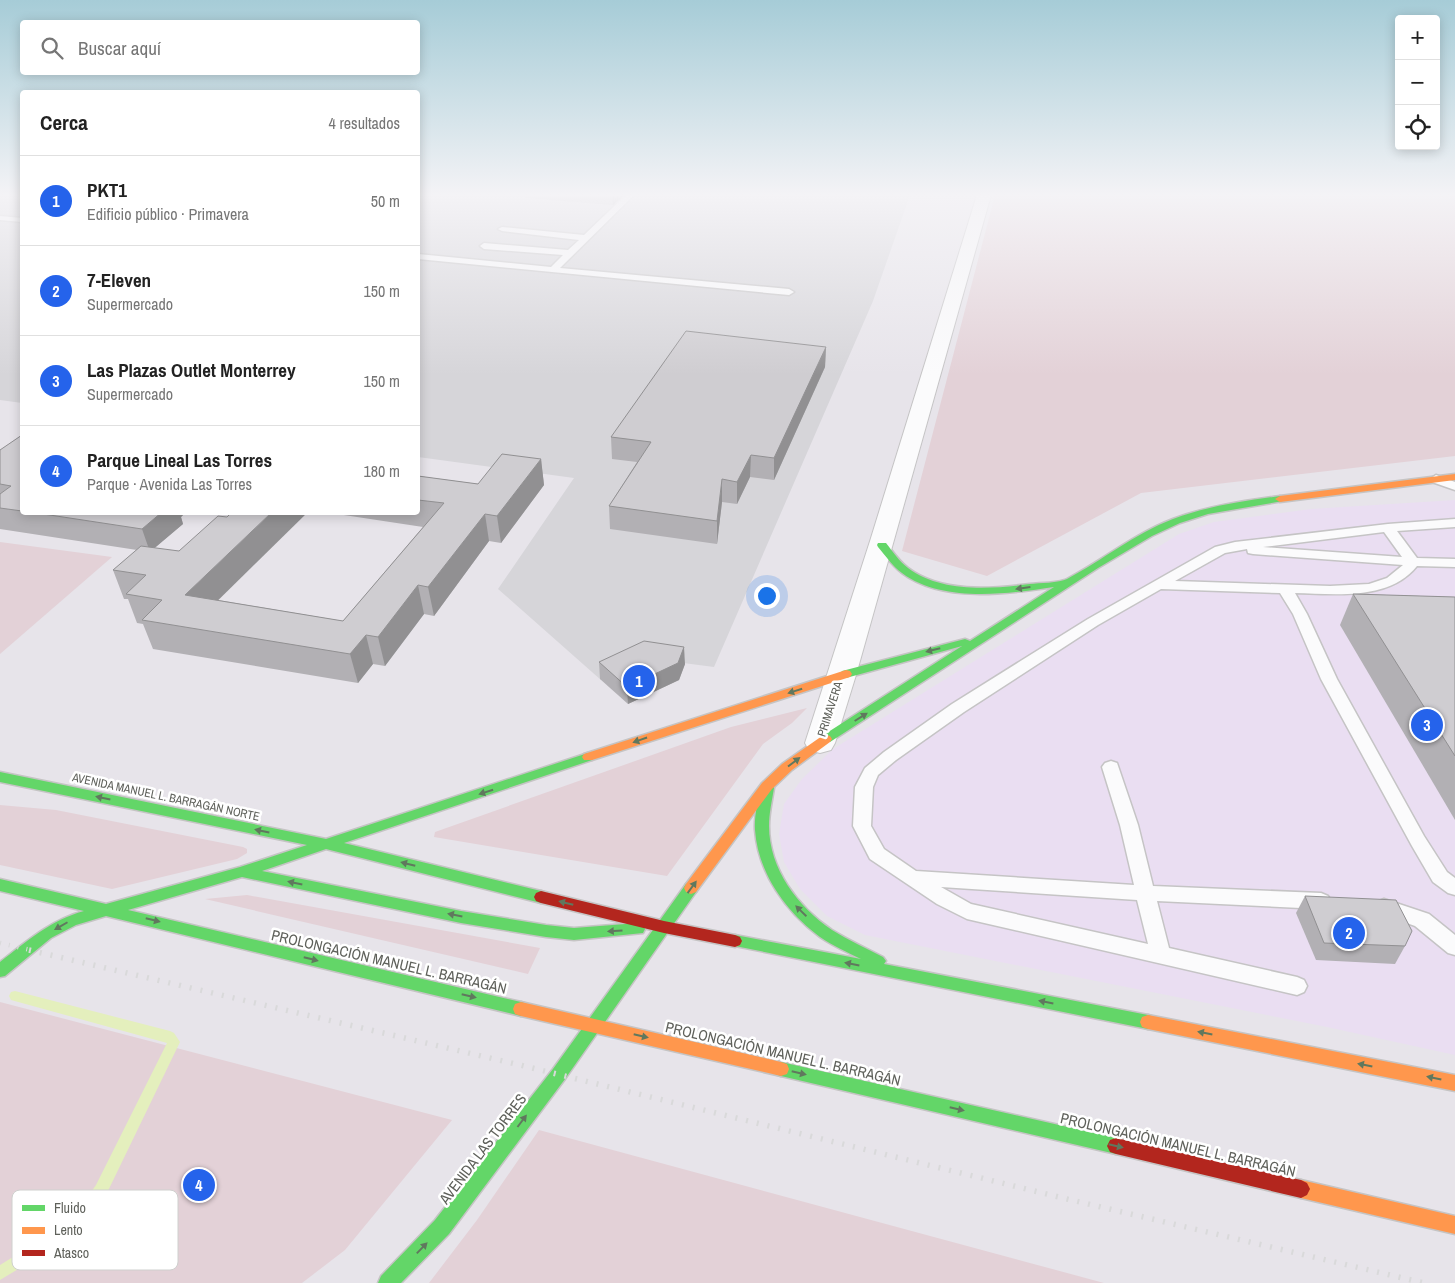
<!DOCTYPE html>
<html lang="es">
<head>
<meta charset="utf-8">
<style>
	:root { --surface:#fff; --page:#f6f6f6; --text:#222; --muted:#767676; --line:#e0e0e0; --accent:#2563eb }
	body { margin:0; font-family:"Archivo Narrow",sans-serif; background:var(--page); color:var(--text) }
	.controls { position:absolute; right:15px; top:15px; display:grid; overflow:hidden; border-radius:5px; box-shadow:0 2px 12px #0003 }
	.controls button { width:45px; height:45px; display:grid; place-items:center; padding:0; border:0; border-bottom:1px solid var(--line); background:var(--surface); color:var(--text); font:25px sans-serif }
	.you { position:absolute; left:766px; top:595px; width:18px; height:18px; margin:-12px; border:4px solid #fff; border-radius:50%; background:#1a73e8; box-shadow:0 0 0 8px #1a73e833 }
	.badge { display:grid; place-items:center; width:32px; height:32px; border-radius:50%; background:var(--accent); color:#fff; font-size:16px; font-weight:700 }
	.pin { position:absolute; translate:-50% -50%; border:2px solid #fff; box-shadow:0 1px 5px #0006 }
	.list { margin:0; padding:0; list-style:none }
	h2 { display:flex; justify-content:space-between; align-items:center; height:65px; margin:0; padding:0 20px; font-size:21px }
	h2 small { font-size:16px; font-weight:400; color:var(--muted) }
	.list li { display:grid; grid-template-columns:32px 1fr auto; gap:15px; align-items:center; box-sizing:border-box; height:90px; padding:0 20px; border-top:1px solid var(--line) }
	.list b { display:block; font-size:19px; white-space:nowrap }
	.list p { margin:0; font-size:16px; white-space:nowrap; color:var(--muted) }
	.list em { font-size:16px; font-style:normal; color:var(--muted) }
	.icon { flex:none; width:28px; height:28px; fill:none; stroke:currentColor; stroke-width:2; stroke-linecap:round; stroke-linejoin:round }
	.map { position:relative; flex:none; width:1455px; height:1283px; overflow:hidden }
	.search { position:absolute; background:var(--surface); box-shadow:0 2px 12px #0003; left:20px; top:20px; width:400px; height:55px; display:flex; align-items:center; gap:12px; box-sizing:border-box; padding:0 18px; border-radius:5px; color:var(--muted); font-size:19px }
	.panel { position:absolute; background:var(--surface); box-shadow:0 2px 12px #0003; left:20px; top:90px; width:400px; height:425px; border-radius:5px }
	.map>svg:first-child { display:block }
	.commercial { fill:#eadef2 }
	.industrial { fill:#d6d5d9 }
	.green { fill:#e3d1d7 }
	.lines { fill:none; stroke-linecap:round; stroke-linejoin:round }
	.stream { fill:#e4efbd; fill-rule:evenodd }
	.lane-casing { stroke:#c5c4c5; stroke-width:3 }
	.street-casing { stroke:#c5c4c5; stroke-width:2 }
	.fast-casing { stroke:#c5c4c4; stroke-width:3 }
	.slow-casing { stroke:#c5c4c4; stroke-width:3 }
	.jam-casing { stroke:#c5c4c4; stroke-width:3 }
	.lane { fill:#fbfbfc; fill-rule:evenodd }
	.street { fill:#fbfbfc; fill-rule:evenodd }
	.fast { fill:#63d668; fill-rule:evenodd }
	.slow { fill:#ff974d; fill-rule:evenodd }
	.jam { fill:#b3261e; fill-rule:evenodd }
	.rail-far1 { stroke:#d9d9da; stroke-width:4.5; stroke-dasharray:1 8; stroke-linecap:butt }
	.rail { stroke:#d9d9da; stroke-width:5.5; stroke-dasharray:2 9; stroke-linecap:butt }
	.wall { fill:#b2b0b4 }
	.shaded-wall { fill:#919092 }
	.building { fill:#cfcdd1; stroke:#919092 }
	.oneway { fill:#60785e }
	.labels { text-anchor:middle; stroke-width:5; stroke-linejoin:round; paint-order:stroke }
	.street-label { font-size:12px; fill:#5f615b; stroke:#fff }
	.near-street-label { font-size:15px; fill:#5f615b; stroke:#fff }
	.key { fill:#fff; stroke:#cfd0ce; stroke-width:1 }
	.key-label { font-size:14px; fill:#5f615b }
</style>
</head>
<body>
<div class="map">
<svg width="1455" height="1283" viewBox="0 0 1455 1283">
	<rect width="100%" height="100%" fill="#e7e4ea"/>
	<path class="commercial" d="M1455 500V1055L1327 1027 865 935 827 916 800 889 784 862 779 834 784 804 802 779 833 749 1179 534 1214 522 1311 509Z"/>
	<g class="industrial">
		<path d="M0 195H22V403L0 400Z"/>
		<path d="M418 195H910L873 301 714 667 645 658 601 680 498 589 574 478 418 457Z"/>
	</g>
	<g class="green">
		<path d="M995 195H1455V456L1141 493 987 576 902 551Z"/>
		<path d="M0 542 112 557 0 654Z"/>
		<path d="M807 708 792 723 763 744 667 876 434 837 435 832 731 727Z"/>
		<path d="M0 805 56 810 243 847 247 849V853L237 859 112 889 0 865Z"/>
		<path d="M247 895 540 948 528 974 205 899Z"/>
		<path d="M0 1002 452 1120 345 1250 302 1283H0Z"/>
		<path d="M539 1130 1104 1283H429L477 1220Z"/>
	</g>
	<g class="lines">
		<path class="stream" d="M15 991 170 1031 174 1033 180 1042 106 1195 89 1219 65 1241 0 1280V1265L55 1231 79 1209 96 1185 167 1043 11 1000 9 996 11 992Z"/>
		<defs>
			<g id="lane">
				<path d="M626 195H634L560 268 789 289 794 292 789 295 418 259V254L551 267 563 255 484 249 480 246 484 243 568 250 579 240 502 231 498 229 502 227 584 235Z"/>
				<path d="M0 216 22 218V222L0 220Z"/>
				<path d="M1436 475 1455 482V490L1432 482 1430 479Z"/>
				<path d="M1455 519V527L1397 531 1417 558 1455 559V567L1417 566C1389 601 1335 594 1295 593L1307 614 1337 679 1424 836 1447 872 1455 878V895L1448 893 1433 882 1412 846 1321 679 1293 614 1280 593 1161 589 1098 625 964 712 896 760 878 775 873 787 871 826 884 849 916 871 1134 885 1120 825 1102 767 1105 763 1111 761 1117 763 1138 825 1153 886 1321 893 1328 896 1331 901 1328 906 1321 909 1157 901 1169 948 1297 977 1304 980 1307 986 1304 992 1297 995 967 919 937 904 870 859 853 826 855 787 865 768 884 752 952 704 1019 662 1088 619 1215 547 1235 542 1388 524ZM1384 532 1402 557 1263 547ZM1247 549 1248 553 1253 554 1403 565 1387 578 1369 584 1330 586 1175 581 1225 553ZM941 887 1137 900 1148 944 971 904Z"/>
				<path d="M1384 899 1429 914 1455 935V955L1448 953 1415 926 1377 912 1374 907 1377 902Z"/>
			</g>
			<path id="street" d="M977 195H991L856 675 835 743 831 750 820 753 809 750 805 743 871 538Z"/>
			<g id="fast">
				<path d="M1280 496 1285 499 1283 501 1208 514 1180 523 1152 536 1098 568 830 742H822L820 739 822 736 962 646 846 678 842 677 840 674 842 671 965 639 970 641 1054 587C1007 594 942 603 902 573 892 566 886 556 878 547L877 545 878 543H886C893 552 899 561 908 568 941 593 991 589 1030 584 1039 583 1059 583 1067 579 1103 560 1134 534 1173 519 1207 506 1244 501 1280 496Z"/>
				<path d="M588 753 592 754 594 757 592 760 344 843 541 891 546 893 548 897 546 901 541 903 326 849 262 871 461 911 546 925 574 928 638 923 643 925 645 929 643 933 574 940 546 937 461 923 242 877 128 910 521 1002 527 1004 529 1009 527 1014 521 1016 106 916 76 925 51 938 5 976 0 977V962C27 941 51 920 84 911L0 891V879L106 904 240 867 307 845 0 782V772L326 839Z"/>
				<path d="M767 783 772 785 774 788C772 801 769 813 769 826 769 869 798 907 832 930 848 940 866 948 883 957L886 961 884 964 1148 1015 1154 1017 1156 1022 1154 1027 1148 1029 730 945 728 941 730 937 735 935 861 959C847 952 833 946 820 937 786 912 758 873 755 830 754 816 758 802 760 788L762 785Z"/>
				<path d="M691 882 696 884 698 888 696 892 565 1079 449 1234 401 1283H378L381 1276 435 1220 553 1069 686 884Z"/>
				<path d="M781 1062 1116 1138 1122 1140 1125 1146 1122 1152 1116 1154 781 1076 775 1074 773 1069 775 1064Z"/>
			</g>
			<g id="slow">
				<path d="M1455 474V480L1280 502 1275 499 1280 496Z"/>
				<path d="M846 670 850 671 852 674 850 677 592 760H584L582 757 584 754Z"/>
				<path d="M826 735 830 736 832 739 830 742 792 770 772 789 696 892 691 894 686 892 684 888 686 884 762 783 782 764 822 736Z"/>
				<path d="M521 1002 781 1062 787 1064 789 1069 787 1074 781 1076 521 1016 515 1014 513 1009 515 1004Z"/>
				<path d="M1148 1015 1455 1075V1091L1148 1029 1142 1027 1140 1022 1142 1017Z"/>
				<path d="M1301 1180 1455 1216V1234L1301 1198 1295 1195 1292 1189 1295 1183Z"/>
			</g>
			<g id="jam">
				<path d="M541 891 664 921 735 935 740 937 742 941 740 945 735 947 664 933 541 903 536 901 534 897 536 893Z"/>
				<path d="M1116 1138 1301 1180 1307 1183 1310 1189 1307 1195 1301 1198 1116 1154 1110 1152 1107 1146 1110 1140Z"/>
			</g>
		</defs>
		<use href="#lane" class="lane-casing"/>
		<use href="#street" class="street-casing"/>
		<use href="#fast" class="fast-casing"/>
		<use href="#slow" class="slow-casing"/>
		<use href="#jam" class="jam-casing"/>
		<use href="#lane" class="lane"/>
		<use href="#street" class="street"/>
		<use href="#fast" class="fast"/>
		<use href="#slow" class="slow"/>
		<use href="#jam" class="jam"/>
		<path class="rail-far1" d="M0 943 35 951"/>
		<path class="rail" d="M29 950 520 1065 1067 1199 1424 1283"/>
	</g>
	<g class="wall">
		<path d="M525 195H624L613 205 526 198Z"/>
		<path d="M826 347 825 367 774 480 750 477 737 504 722 502 717 544 610 529 609 506 637 462 612 459 611 437Z"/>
		<path d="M22 435V512H186L181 517 183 524 154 548 218 600 343 621 423 527 324 512H418V476L478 484 541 459 544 485 501 543 489 541 434 616 424 614 385 666 373 664 358 683 153 649 143 624 137 623 128 599H124L113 570 137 550 0 529V450Z"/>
		<path d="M1353 594 1455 597V820L1340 625Z"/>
		<path d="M599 662 685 664 679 680 628 704 600 679Z"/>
		<path d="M1305 896 1405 946 1395 964 1316 960 1296 913Z"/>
	</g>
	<g class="shaded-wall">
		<path d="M612 195H624L613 205Z"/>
		<path d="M826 347 825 367 774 480V458Z"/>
		<path d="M751 455 750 477 737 504V482Z"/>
		<path d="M541 459 544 485 501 543 497 516Z"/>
		<path d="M722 479V502L717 544V521Z"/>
		<path d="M162 512H186L181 517 183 524 150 552 142 529Z"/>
		<path d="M272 512H308L195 623 185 595Z"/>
		<path d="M485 514 489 541 434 616 428 587Z"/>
		<path d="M418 585 424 614 385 666 378 637Z"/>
		<path d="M366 635 373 664 358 683 350 654Z"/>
		<path d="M684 647 685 664 679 680 628 704 627 687Z"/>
	</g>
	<g class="building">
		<path d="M686 331 826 347 774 458 751 455 737 482 722 479 717 521 609 506 651 442 611 437Z"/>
		<path d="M22 435V511L0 508V494L11 486 0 484V450Z"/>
		<path d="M502 454 541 459 497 516 485 514 428 587 418 585 378 637 366 635 350 654 142 620 162 600 126 594 146 575 113 570 141 546 179 551 218 516 227 517 232 512H272L185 595 343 621 444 503 418 500V476L478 484Z"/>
		<path d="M30 512H162L142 529Z"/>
		<path d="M1353 594 1455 597V756Z"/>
		<path d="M644 641 684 647 678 663 627 687 599 662Z"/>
		<path d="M1305 896 1396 900 1412 931 1405 946 1324 943Z"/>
	</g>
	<defs><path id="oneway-solid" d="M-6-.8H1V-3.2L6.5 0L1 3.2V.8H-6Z" transform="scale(1.25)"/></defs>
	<g class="oneway">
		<use href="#oneway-solid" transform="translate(1023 588) rotate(172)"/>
		<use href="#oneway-solid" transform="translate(933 650) rotate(166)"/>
		<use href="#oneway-solid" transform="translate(795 691) rotate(163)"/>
		<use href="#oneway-solid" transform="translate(861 717) rotate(-32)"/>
		<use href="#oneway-solid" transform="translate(640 740) rotate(161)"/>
		<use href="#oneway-solid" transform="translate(794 762) rotate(-37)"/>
		<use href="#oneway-solid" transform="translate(486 792) rotate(162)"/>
		<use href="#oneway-solid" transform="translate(103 798) rotate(-168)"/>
		<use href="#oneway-solid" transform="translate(262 831) rotate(-168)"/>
		<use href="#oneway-solid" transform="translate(408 864) rotate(-166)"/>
		<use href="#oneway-solid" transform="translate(295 883) rotate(-168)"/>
		<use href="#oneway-solid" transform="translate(692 887) rotate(-54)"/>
		<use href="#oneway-solid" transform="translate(566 903) rotate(-166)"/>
		<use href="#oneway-solid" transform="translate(801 911) rotate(-136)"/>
		<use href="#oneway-solid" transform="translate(455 915) rotate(-169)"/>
		<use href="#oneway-solid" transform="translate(153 920) rotate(14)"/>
		<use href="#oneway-solid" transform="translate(61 926) rotate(150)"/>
		<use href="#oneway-solid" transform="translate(615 931) rotate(176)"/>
		<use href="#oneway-solid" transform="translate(311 959) rotate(14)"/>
		<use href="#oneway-solid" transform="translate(852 964) rotate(-169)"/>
		<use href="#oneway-solid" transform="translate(469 996) rotate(13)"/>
		<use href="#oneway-solid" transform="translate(1046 1002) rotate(-169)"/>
		<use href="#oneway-solid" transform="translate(1205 1033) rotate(-169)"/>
		<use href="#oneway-solid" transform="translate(641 1036) rotate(13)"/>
		<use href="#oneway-solid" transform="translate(1365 1065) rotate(-169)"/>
		<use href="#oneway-solid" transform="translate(799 1073) rotate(13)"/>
		<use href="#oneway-solid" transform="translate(1434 1078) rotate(-168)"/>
		<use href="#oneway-solid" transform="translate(957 1109) rotate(13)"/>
		<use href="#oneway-solid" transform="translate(522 1121) rotate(-53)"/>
		<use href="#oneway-solid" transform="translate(1116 1146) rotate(13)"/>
		<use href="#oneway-solid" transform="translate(422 1248) rotate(-46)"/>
	</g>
	<linearGradient id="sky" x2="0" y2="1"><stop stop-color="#a6ccd7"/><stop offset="0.52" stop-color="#f4f3f6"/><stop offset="1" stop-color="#f4f3f6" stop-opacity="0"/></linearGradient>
	<rect width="1455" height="375" fill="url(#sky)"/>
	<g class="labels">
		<g class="street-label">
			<text transform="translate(830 709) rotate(-72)" y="4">PRIMAVERA</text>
			<text transform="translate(166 797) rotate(12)" y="4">AVENIDA MANUEL L. BARRAGÁN NORTE</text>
		</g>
		<g class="near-street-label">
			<text transform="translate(389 962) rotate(13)" y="5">PROLONGACIÓN MANUEL L. BARRAGÁN</text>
			<text transform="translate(783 1054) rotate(13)" y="5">PROLONGACIÓN MANUEL L. BARRAGÁN</text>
			<text transform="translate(1178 1145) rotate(13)" y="5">PROLONGACIÓN MANUEL L. BARRAGÁN</text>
			<text transform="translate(483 1149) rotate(-53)" y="5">AVENIDA LAS TORRES</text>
		</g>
	</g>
	<rect x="12" y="1190" width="166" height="80" rx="8" class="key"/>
	<rect x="22" y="1205" width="23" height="6" fill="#63d668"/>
	<rect x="22" y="1227" width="23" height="7" fill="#ff974d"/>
	<rect x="22" y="1250" width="23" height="6" fill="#b3261e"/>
	<g class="key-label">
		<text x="54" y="1213">Fluido</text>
		<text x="54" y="1235">Lento</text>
		<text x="54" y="1258">Atasco</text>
	</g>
</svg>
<div class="controls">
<button>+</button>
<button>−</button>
<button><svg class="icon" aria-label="locate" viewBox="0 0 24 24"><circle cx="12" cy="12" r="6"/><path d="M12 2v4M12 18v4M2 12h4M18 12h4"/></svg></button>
</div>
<div class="you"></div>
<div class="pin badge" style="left:639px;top:681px">1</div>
<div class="pin badge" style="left:1349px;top:933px">2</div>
<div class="pin badge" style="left:1427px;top:725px">3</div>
<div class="pin badge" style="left:199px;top:1185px">4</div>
<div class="search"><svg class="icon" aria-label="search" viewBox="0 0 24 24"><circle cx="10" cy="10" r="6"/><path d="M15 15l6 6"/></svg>Buscar aquí</div>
<section class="panel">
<h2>Cerca<small>4 resultados</small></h2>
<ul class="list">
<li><span class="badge">1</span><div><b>PKT1</b><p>Edificio público · Primavera</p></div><em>50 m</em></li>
<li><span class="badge">2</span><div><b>7-Eleven</b><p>Supermercado</p></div><em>150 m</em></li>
<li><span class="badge">3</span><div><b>Las Plazas Outlet Monterrey</b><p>Supermercado</p></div><em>150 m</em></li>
<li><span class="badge">4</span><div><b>Parque Lineal Las Torres</b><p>Parque · Avenida Las Torres</p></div><em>180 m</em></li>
</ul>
</section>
</div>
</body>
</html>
